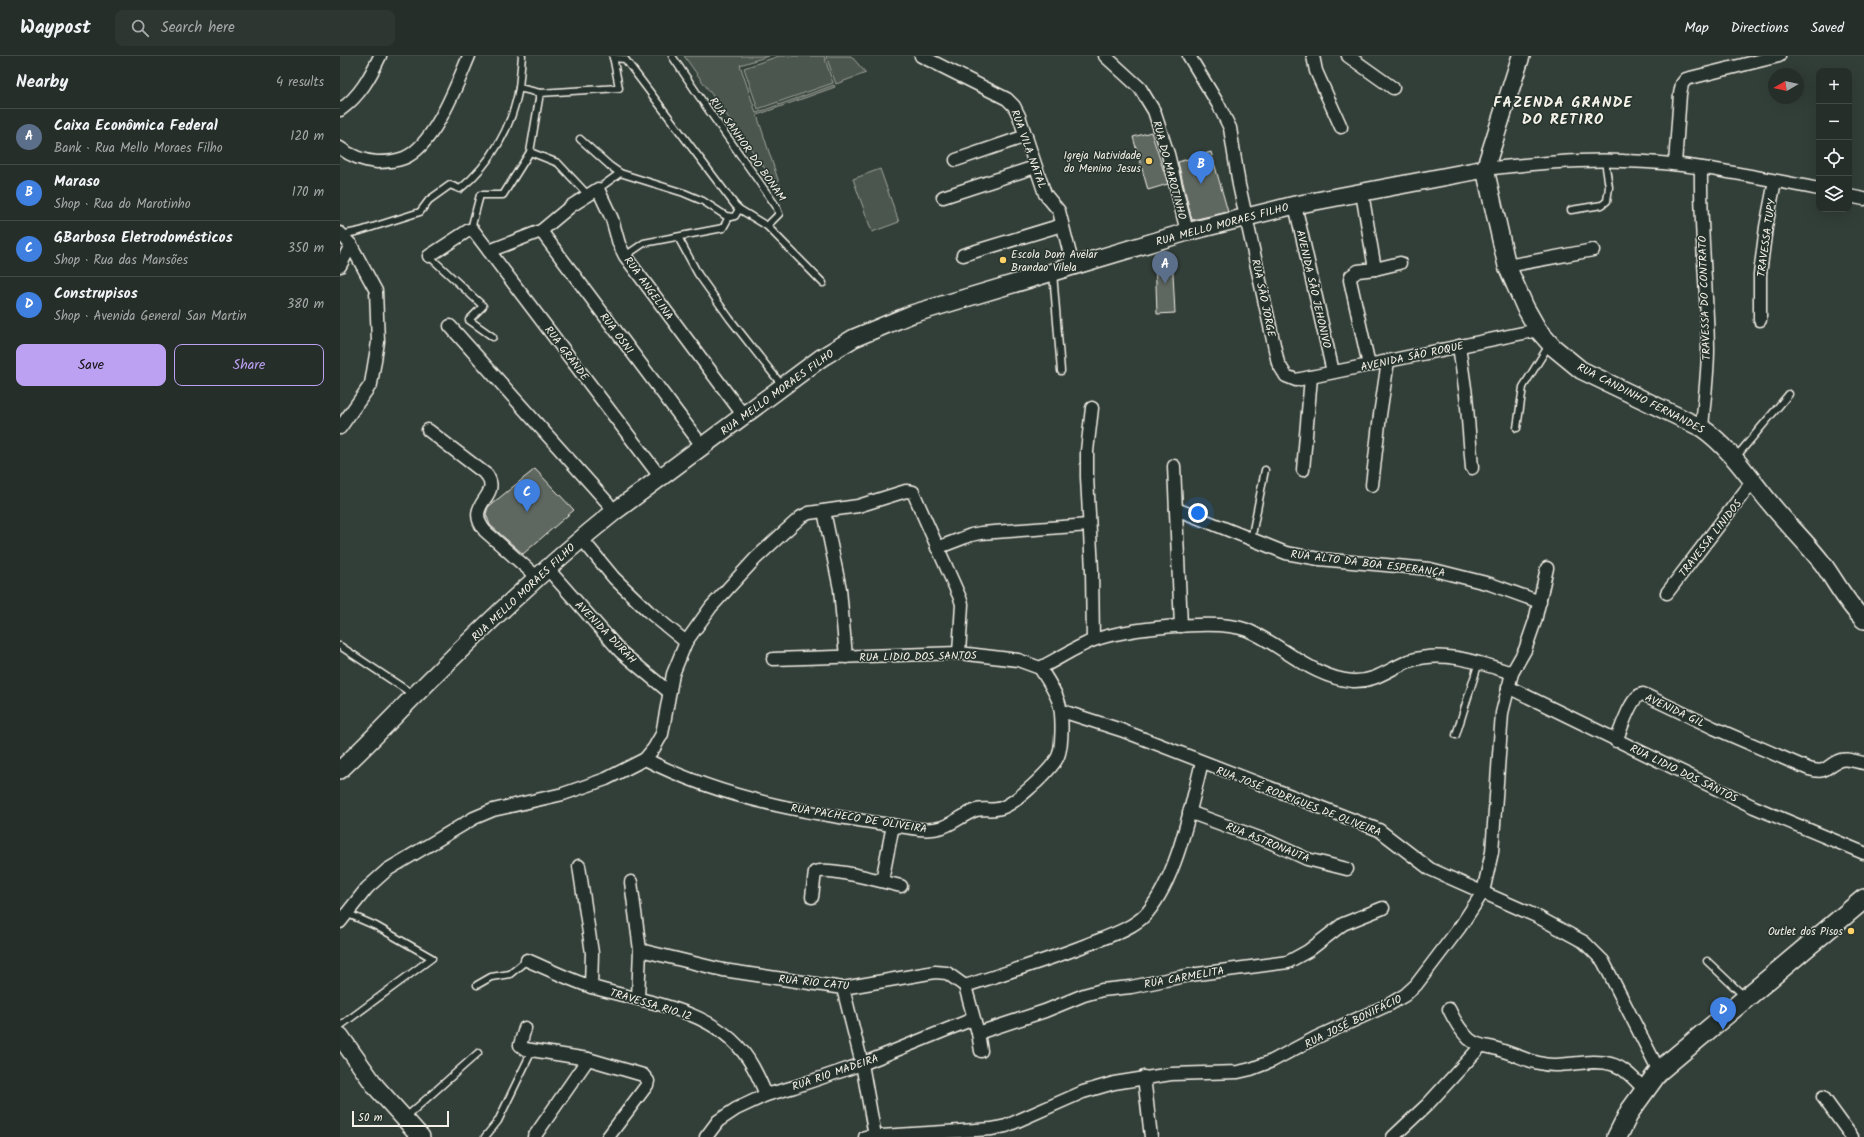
<!DOCTYPE html>
<html lang="en">
<head>
<meta charset="utf-8">
<style>
	:root { --surface:#262e2a; --page:#2e3632; --text:#f1f3f6; --muted:#a4a8a8; --line:#424a47; --accent:#bca0f2 }
	body { margin:0; font-family:Kalam,sans-serif; background:var(--page); color:var(--text) }
	.controls { position:absolute; right:12px; top:12px; display:grid; overflow:hidden; border-radius:8px; box-shadow:0 4px 16px #0002 }
	.controls button { width:36px; height:36px; display:grid; place-items:center; padding:0; border:0; border-bottom:1px solid var(--line); background:var(--surface); color:var(--text); font:20px sans-serif }
	.compass { position:absolute; left:1428px; top:12px; width:36px; height:36px; border-radius:50%; background:var(--surface); box-shadow:0 4px 16px #0002; rotate:261deg }
	.scale { position:absolute; left:12px; bottom:10px; width:97px; box-sizing:border-box; padding-left:4px; border:2px solid #f4f1e8; border-top:0; font-size:11px; line-height:14px; white-space:nowrap; color:#f4f1e8; -webkit-text-stroke:3px #26332d; paint-order:stroke }
	.you { position:absolute; left:858px; top:457px; width:14px; height:14px; margin:-10px; border:3px solid #fff; border-radius:50%; background:#1a73e8; box-shadow:0 0 0 6px #1a73e833 }
	.badge { display:grid; place-items:center; width:26px; height:26px; border-radius:50%; background:var(--accent); color:#fff; font-size:13px; font-weight:700 }
	.pin { position:absolute; translate:-50% -33px; filter:drop-shadow(0 1px 2px #0008) }
	.pin::after { content:''; position:absolute; top:21px; width:14px; height:12px; background:inherit; clip-path:polygon(0 0,100% 0,50% 100%) }
	.list { margin:0; padding:0; list-style:none }
	h2 { display:flex; justify-content:space-between; align-items:center; height:52px; margin:0; padding:0 16px; font-size:17px }
	h2 small { font-size:13px; font-weight:400; color:var(--muted) }
	.list li { display:grid; grid-template-columns:26px 1fr auto; gap:12px; align-items:center; box-sizing:border-box; height:56px; padding:0 16px; border-top:1px solid var(--line) }
	.list b { display:block; font-size:15px; white-space:nowrap }
	.list p { margin:0; font-size:13px; white-space:nowrap; color:var(--muted) }
	.list em { font-size:13px; font-style:normal; color:var(--muted) }
	.actions { display:flex; gap:8px; padding:12px 16px }
	.actions a { flex:1; padding:9px 0; border:1px solid var(--accent); border-radius:8px; text-align:center; font-size:14px; color:var(--accent) }
	.actions .main { background:var(--accent); color:#111 }
	.icon { flex:none; width:22px; height:22px; fill:none; stroke:currentColor; stroke-width:2; stroke-linecap:round; stroke-linejoin:round }
	.map { position:relative; flex:none; width:1524px; height:1081px; overflow:hidden }
	header { display:flex; align-items:center; gap:24px; box-sizing:border-box; height:56px; padding:0 20px; background:var(--surface); border-bottom:1px solid var(--line) }
	header strong { font-size:19px }
	nav { display:flex; gap:22px; margin-inline-start:auto; font-size:14px }
	.search { width:280px; height:36px; background:var(--page); display:flex; align-items:center; gap:10px; box-sizing:border-box; padding:0 14px; border-radius:8px; color:var(--muted); font-size:15px }
	main { display:flex }
	aside { flex:1; background:var(--surface) }
	.map>svg:first-child { display:block }
	.green { fill:#4c564f; stroke:#a0a49c }
	.building { fill:#5f6861; stroke:#f4f1e8 }
	.lines { fill:none; stroke-linecap:round; stroke-linejoin:round }
	.lane-casing { stroke:#f4f1e8; stroke-width:9 }
	.street-casing { stroke:#f4f1e8; stroke-width:15 }
	.secondary-casing { stroke:#f4f1e8; stroke-width:20 }
	.primary-casing { stroke:#f4f1e8; stroke-width:22 }
	.lane { stroke:#26332d; stroke-width:6 }
	.street { stroke:#26332d; stroke-width:12 }
	.secondary { stroke:#26332d; stroke-width:17 }
	.primary { stroke:#26332d; stroke-width:19 }
	.poi-dot { fill:#ffd166; stroke:#26332d; stroke-width:1.5 }
	.labels { text-anchor:middle; stroke-width:3; stroke-linejoin:round; paint-order:stroke }
	.street-label { font-size:11px; fill:#f4f1e8; stroke:#26332d }
	.poi-label { font-size:11px; fill:#f4f1e8; stroke:#26332d; text-anchor:end }
	.district-label { font-size:15px; font-weight:bold; letter-spacing:1px; fill:#f4f1e8; stroke:#26332d }
</style>
</head>
<body>
<header>
<strong>Waypost</strong>
<div class="search"><svg class="icon" aria-label="search" viewBox="0 0 24 24"><circle cx="10" cy="10" r="6"/><path d="M15 15l6 6"/></svg>Search here</div>
<nav><a>Map</a><a>Directions</a><a>Saved</a></nav>
</header>
<main>
<aside>
<h2>Nearby<small>4 results</small></h2>
<ul class="list">
<li><span class="badge" style="background:#5c6f8a">A</span><div><b>Caixa Econômica Federal</b><p>Bank · Rua Mello Moraes Filho</p></div><em>120 m</em></li>
<li><span class="badge" style="background:#3f7fe0">B</span><div><b>Maraso</b><p>Shop · Rua do Marotinho</p></div><em>170 m</em></li>
<li><span class="badge" style="background:#3f7fe0">C</span><div><b>GBarbosa Eletrodomésticos</b><p>Shop · Rua das Mansões</p></div><em>350 m</em></li>
<li><span class="badge" style="background:#3f7fe0">D</span><div><b>Construpisos</b><p>Shop · Avenida General San Martin</p></div><em>380 m</em></li>
</ul>
<div class="actions"><a class="main">Save</a><a>Share</a></div>
</aside>
<div class="map">
<svg width="1524" height="1081" viewBox="0 0 1524 1081">
	<rect width="100%" height="100%" fill="#323e38"/>
	<filter id="ink" filterUnits="userSpaceOnUse"><feTurbulence type="fractalNoise" baseFrequency=".025" numOctaves="2"/><feDisplacementMap in="SourceGraphic" scale="8" xChannelSelector="R" yChannelSelector="G"/><feConvolveMatrix kernelMatrix="1 2 1 2 8 2 1 2 1" color-interpolation-filters="sRGB"/></filter>
	<g filter="url(#ink)">
		<g class="green">
			<path d="M344 0H429L400 9 416 57 494 29 495 31 417 59 442 136Z"/>
			<path d="M439 0H484L493 27 418 53 404 12Z"/>
			<path d="M486 0H511L526 17 496 28Z"/>
			<path d="M540 113 559 166 532 176 513 123Z"/>
		</g>
		<g class="building">
			<path d="M811 76 828 128 808 134 793 81Z"/>
			<path d="M871 96 888 156 852 164 838 106Z"/>
			<path d="M815 198H832L835 257 817 258Z"/>
			<path d="M195 413 234 454 183 498 150 469 146 458 148 451Z"/>
		</g>
		<g class="lines">
			<defs>
				<g id="lane">
					<path d="M182 0 179 32 200 37 279 32 273 0"/>
					<path d="M332 0 367 52 436 150 439 158 427 170 483 227"/>
					<path d="M273 2 285 3 395 149 399 153"/>
					<path d="M240 83 270 110 280 117 344 137 363 145 386 160 392 161 395 160 399 153 427 170"/>
					<path d="M190 96 218 107 248 139"/>
					<path d="M258 133 280 117"/>
					<path d="M1231 154 1262 149 1267 145 1269 131 1265 105"/>
					<path d="M131 173 140 139H163L190 96 200 37"/>
					<path d="M1 179 20 175 80 156 89 144 110 129 120 133C151 108 172 71 179 32"/>
					<path d="M338 181 358 218 390 263 437 323"/>
					<path d="M89 200 143 250 129 264 153 281"/>
					<path d="M285 200 304 187 383 172 389 161"/>
					<path d="M713 217 721 315"/>
					<path d="M1177 372 1183 331 1209 289"/>
					<path d="M1396 401 1449 338"/>
					<path d="M911 484 925 414"/>
					<path d="M0 590 74 639"/>
					<path d="M1116 679 1139 606"/>
					<path d="M1367 905 1405 941"/>
					<path d="M137 929 151 921 170 918 187 904"/>
					<path d="M0 970 92 902 36 870 6 857"/>
					<path d="M66 1061 138 997"/>
					<path d="M145 1081 158 1065 189 1001"/>
				</g>
				<g id="street">
					<path d="M581 0 667 43 674 50 679 60 705 138 719 155 733 210"/>
					<path d="M765 0 800 32 814 55 828 98 847 176"/>
					<path d="M849 0 878 48 890 72 899 129 938 307 946 320 956 324 1198 274"/>
					<path d="M973 0 976 15 1001 71"/>
					<path d="M1008 0 1053 32"/>
					<path d="M0 54C20 40 30 21 40 0"/>
					<path d="M0 92C11 100 23 105 37 106 46 106 56 105 64 102 94 90 117 28 129 0"/>
					<path d="M616 104 686 80"/>
					<path d="M1335 108 1340 38 1342 28 1346 23 1439 0"/>
					<path d="M1361 112C1360 172 1367 232 1368 292 1368 319 1364 345 1362 372"/>
					<path d="M1145 113C1191 108 1237 103 1284 105 1350 106 1415 121 1479 133"/>
					<path d="M1022 137 1035 213"/>
					<path d="M1509 140 1524 143"/>
					<path d="M603 141 695 111"/>
					<path d="M955 149 993 316"/>
					<path d="M201 175 363 391"/>
					<path d="M0 177 11 189 36 235 38 286 31 328 0 372"/>
					<path d="M149 195 201 175 231 150 258 133 272 163 279 188 285 200 404 360"/>
					<path d="M623 199 722 169"/>
					<path d="M89 200 129 174H133L321 422"/>
					<path d="M0 210 11 189"/>
					<path d="M1167 210 1253 194"/>
					<path d="M1420 264V218L1426 171 1435 125"/>
					<path d="M110 270 267 446 274 456"/>
					<path d="M1119 290 1126 339 1132 412"/>
					<path d="M1029 309 1010 224 1011 220 1018 215 1035 213 1060 207"/>
					<path d="M752 352 747 395V421L752 514 753 584"/>
					<path d="M88 374 147 419C162 442 123 447 145 475L197 521"/>
					<path d="M834 410 841 570"/>
					<path d="M963 414 971 321"/>
					<path d="M1032 429 1040 359 1048 305"/>
					<path d="M836 453 946 497 979 503 1090 513 1150 528 1200 546"/>
					<path d="M484 455 500 533 506 601"/>
					<path d="M241 482 274 522 308 555 346 586"/>
					<path d="M597 492 631 479 641 477 749 469"/>
					<path d="M207 512 281 596 329 636"/>
					<path d="M1327 537 1412 426"/>
					<path d="M433 603 619 597 678 604 700 612C716 604 738 590 754 584 785 573 877 562 907 574 943 589 972 622 1013 625 1035 626 1049 613 1069 605 1103 593 1140 607 1172 617"/>
					<path d="M1168 631 1414 751 1524 797"/>
					<path d="M722 655 781 674 1039 774 1090 813 1196 860 1244 886 1263 905 1319 1015"/>
					<path d="M1276 685C1281 674 1291 639 1303 638L1374 672 1469 713C1487 718 1485 711 1498 705 1506 701 1516 706 1524 707"/>
					<path d="M305 703C390 747 485 760 579 773 608 776 613 763 636 754 644 752 653 755 661 752 671 749 682 739 691 731 698 725 711 712 716 704 723 695 723 656 718 644 714 633 707 623 700 612"/>
					<path d="M849 756 930 786 967 803 1007 813"/>
					<path d="M239 810 252 897 251 931"/>
					<path d="M542 825 553 769"/>
					<path d="M291 826 300 894 298 942"/>
					<path d="M472 841 475 816C490 810 543 826 561 830"/>
					<path d="M0 866 27 832 47 814 134 762 153 754 223 738 266 723 305 703 314 692 322 678 333 618 346 586 371 551 415 503 442 478 461 461 469 457 518 450 566 435 573 436 620 542 622 548 619 597"/>
					<path d="M300 894 383 914 503 932 595 916 607 917 625 930 638 977 641 995"/>
					<path d="M187 904C208 913 230 924 252 931 309 948 381 952 413 1011 418 1020 422 1029 426 1039"/>
					<path d="M625 930C668 916 712 903 754 886 772 879 795 871 807 857 838 820 850 753 862 706"/>
					<path d="M503 932 522 1008 535 1080"/>
					<path d="M1109 953C1114 964 1120 974 1129 983 1138 991 1150 990 1160 994 1178 999 1197 1010 1216 1009 1233 1009 1253 1003 1271 1008 1284 1011 1295 1024 1304 1033"/>
					<path d="M185 972 180 989 185 993 248 1003 303 1019 308 1025 307 1029 268 1081"/>
					<path d="M638 977 705 955 744 939 762 934 791 931 850 919 948 906 968 895 1003 868 1043 852"/>
					<path d="M804 1021 811 1081"/>
					<path d="M1483 1041 1512 1081"/>
					<path d="M194 1081 248 1003"/>
					<path d="M366 1081 378 1065 396 1053 426 1039 454 1031 522 1008 633 963"/>
					<path d="M525 1081 652 1073 666 1070 743 1036 774 1027 831 1018 898 1016 911 1013 932 1005 975 982 1050 948 1065 939 1076 929 1120 871 1143 836 1152 796 1162 657 1172 617 1185 594 1195 565 1207 512"/>
					<path d="M1053 1081 1088 1048 1141 990"/>
				</g>
				<g id="secondary">
					<path d="M1145 113 1167 210 1185 251 1198 274 1213 291 1241 314 1362 372C1392 393 1411 425 1435 453 1450 471 1468 488 1483 508 1496 526 1507 548 1524 564"/>
					<path d="M1145 113 1181 0"/>
					<path d="M0 714C26 690 50 664 75 639 139 575 204 512 274 456L481 302 514 282 572 258 847 176 955 149 1145 113"/>
					<path d="M0 980 36 1031 81 1081"/>
				</g>
				<path id="primary" d="M1277 1081 1290 1055 1319 1015 1524 843"/>
			</defs>
			<use href="#lane" class="lane-casing"/>
			<use href="#street" class="street-casing"/>
			<use href="#secondary" class="secondary-casing"/>
			<use href="#primary" class="primary-casing"/>
			<use href="#lane" class="lane"/>
			<use href="#street" class="street"/>
			<use href="#secondary" class="secondary"/>
			<use href="#primary" class="primary"/>
		</g>
	</g>
	<g class="poi-dot">
		<circle cx="809" cy="105" r="4"/>
		<circle cx="663" cy="204" r="4"/>
		<circle cx="1511" cy="875" r="4"/>
	</g>
	<g class="labels">
		<g class="street-label">
			<text transform="translate(408 93) rotate(55)" y="4">RUA SANHOR DO BONAM</text>
			<text transform="translate(689 93) rotate(70)" y="4">RUA VILA NATAL</text>
			<text transform="translate(830 114) rotate(75)" y="4">RUA DO MAROTINHO</text>
			<text transform="translate(882 168) rotate(-15)" y="4">RUA MELLO MORAES FILHO</text>
			<text transform="translate(1426 182) rotate(-82)" y="4">TRAVESSA TUPY</text>
			<text transform="translate(309 232) rotate(54)" y="4">RUA ANGELINA</text>
			<text transform="translate(974 233) rotate(77)" y="4">AVENIDA SÃO JEHONIVO</text>
			<text transform="translate(924 242) rotate(78)" y="4">RUA SÃO JORGE</text>
			<text transform="translate(1364 242) rotate(-92)" y="4">TRAVESSA DO CONTRATO</text>
			<text transform="translate(277 277) rotate(53)" y="4">RUA OSNI</text>
			<text transform="translate(227 297) rotate(53)" y="4">RUA GRANDE</text>
			<text transform="translate(1072 300) rotate(-12)" y="4">AVENIDA SÃO ROQUE</text>
			<text transform="translate(437 336) rotate(-36)" y="4">RUA MELLO MORAES FILHO</text>
			<text transform="translate(1301 342) rotate(27)" y="4">RUA CANDINHO FERNANDES</text>
			<text transform="translate(1370 482) rotate(-52)" y="4">TRAVESSA LINIDOS</text>
			<text transform="translate(1028 507) rotate(7)" y="4">RUA ALTO DA BOA ESPERANÇA</text>
			<text transform="translate(183 536) rotate(-43)" y="4">RUA MELLO MORAES FILHO</text>
			<text transform="translate(266 576) rotate(46)" y="4">AVENIDA DURAH</text>
			<text transform="translate(578 600) rotate(-1)" y="4">RUA LIDIO DOS SANTOS</text>
			<text transform="translate(1335 654) rotate(25)" y="4">AVENIDA GIL</text>
			<text transform="translate(1344 717) rotate(26)" y="4">RUA LIDIO DOS SANTOS</text>
			<text transform="translate(959 745) rotate(21)" y="4">RUA JOSÉ RODRIGUES DE OLIVEIRA</text>
			<text transform="translate(519 762) rotate(9)" y="4">RUA PACHECO DE OLIVEIRA</text>
			<text transform="translate(928 786) rotate(22)" y="4">RUA ASTRONAUTA</text>
			<text transform="translate(844 921) rotate(-10)" y="4">RUA CARMELITA</text>
			<text transform="translate(474 926) rotate(6)" y="4">RUA RIO CATU</text>
			<text transform="translate(311 948) rotate(17)" y="4">TRAVESSA RIO 12</text>
			<text transform="translate(1013 965) rotate(-26)" y="4">RUA JOSÉ BONIFÁCIO</text>
			<text transform="translate(495 1016) rotate(-19)" y="4">RUA RIO MADEIRA</text>
		</g>
		<g class="poi-label">
			<text x="801" y="103">Igreja Natividade<tspan x="801" dy="13">do Menino Jesus</tspan></text>
			<text x="671" y="202" text-anchor="start">Escola Dom Avelar<tspan x="671" dy="13">Brandao Vilela</tspan></text>
			<text x="1503" y="879">Outlet dos Pisos</text>
		</g>
		<g class="district-label">
			<text x="1223" y="51">FAZENDA GRANDE<tspan x="1223" dy="17">DO RETIRO</tspan></text>
		</g>
	</g>
</svg>
<div class="controls">
<button>+</button>
<button>−</button>
<button><svg class="icon" aria-label="locate" viewBox="0 0 24 24"><circle cx="12" cy="12" r="6"/><path d="M12 2v4M12 18v4M2 12h4M18 12h4"/></svg></button>
<button><svg class="icon" aria-label="layers" viewBox="0 0 24 24"><path d="M12 4l9 5-9 5-9-5zM3 14l9 5 9-5"/></svg></button>
</div>
<svg class="compass" viewBox="-18 -18 36 36"><path d="M0-13l5 13h-10z" fill="#e53935"/><path d="M0 13l5-13h-10z" fill="#a4a8a8"/></svg>
<div class="scale">50 m</div>
<div class="you"></div>
<div class="pin badge" style="left:825px;top:228px;background:#5c6f8a">A</div>
<div class="pin badge" style="left:861px;top:128px;background:#3f7fe0">B</div>
<div class="pin badge" style="left:187px;top:456px;background:#3f7fe0">C</div>
<div class="pin badge" style="left:1383px;top:974px;background:#3f7fe0">D</div>
</div>
</main>
</body>
</html>
